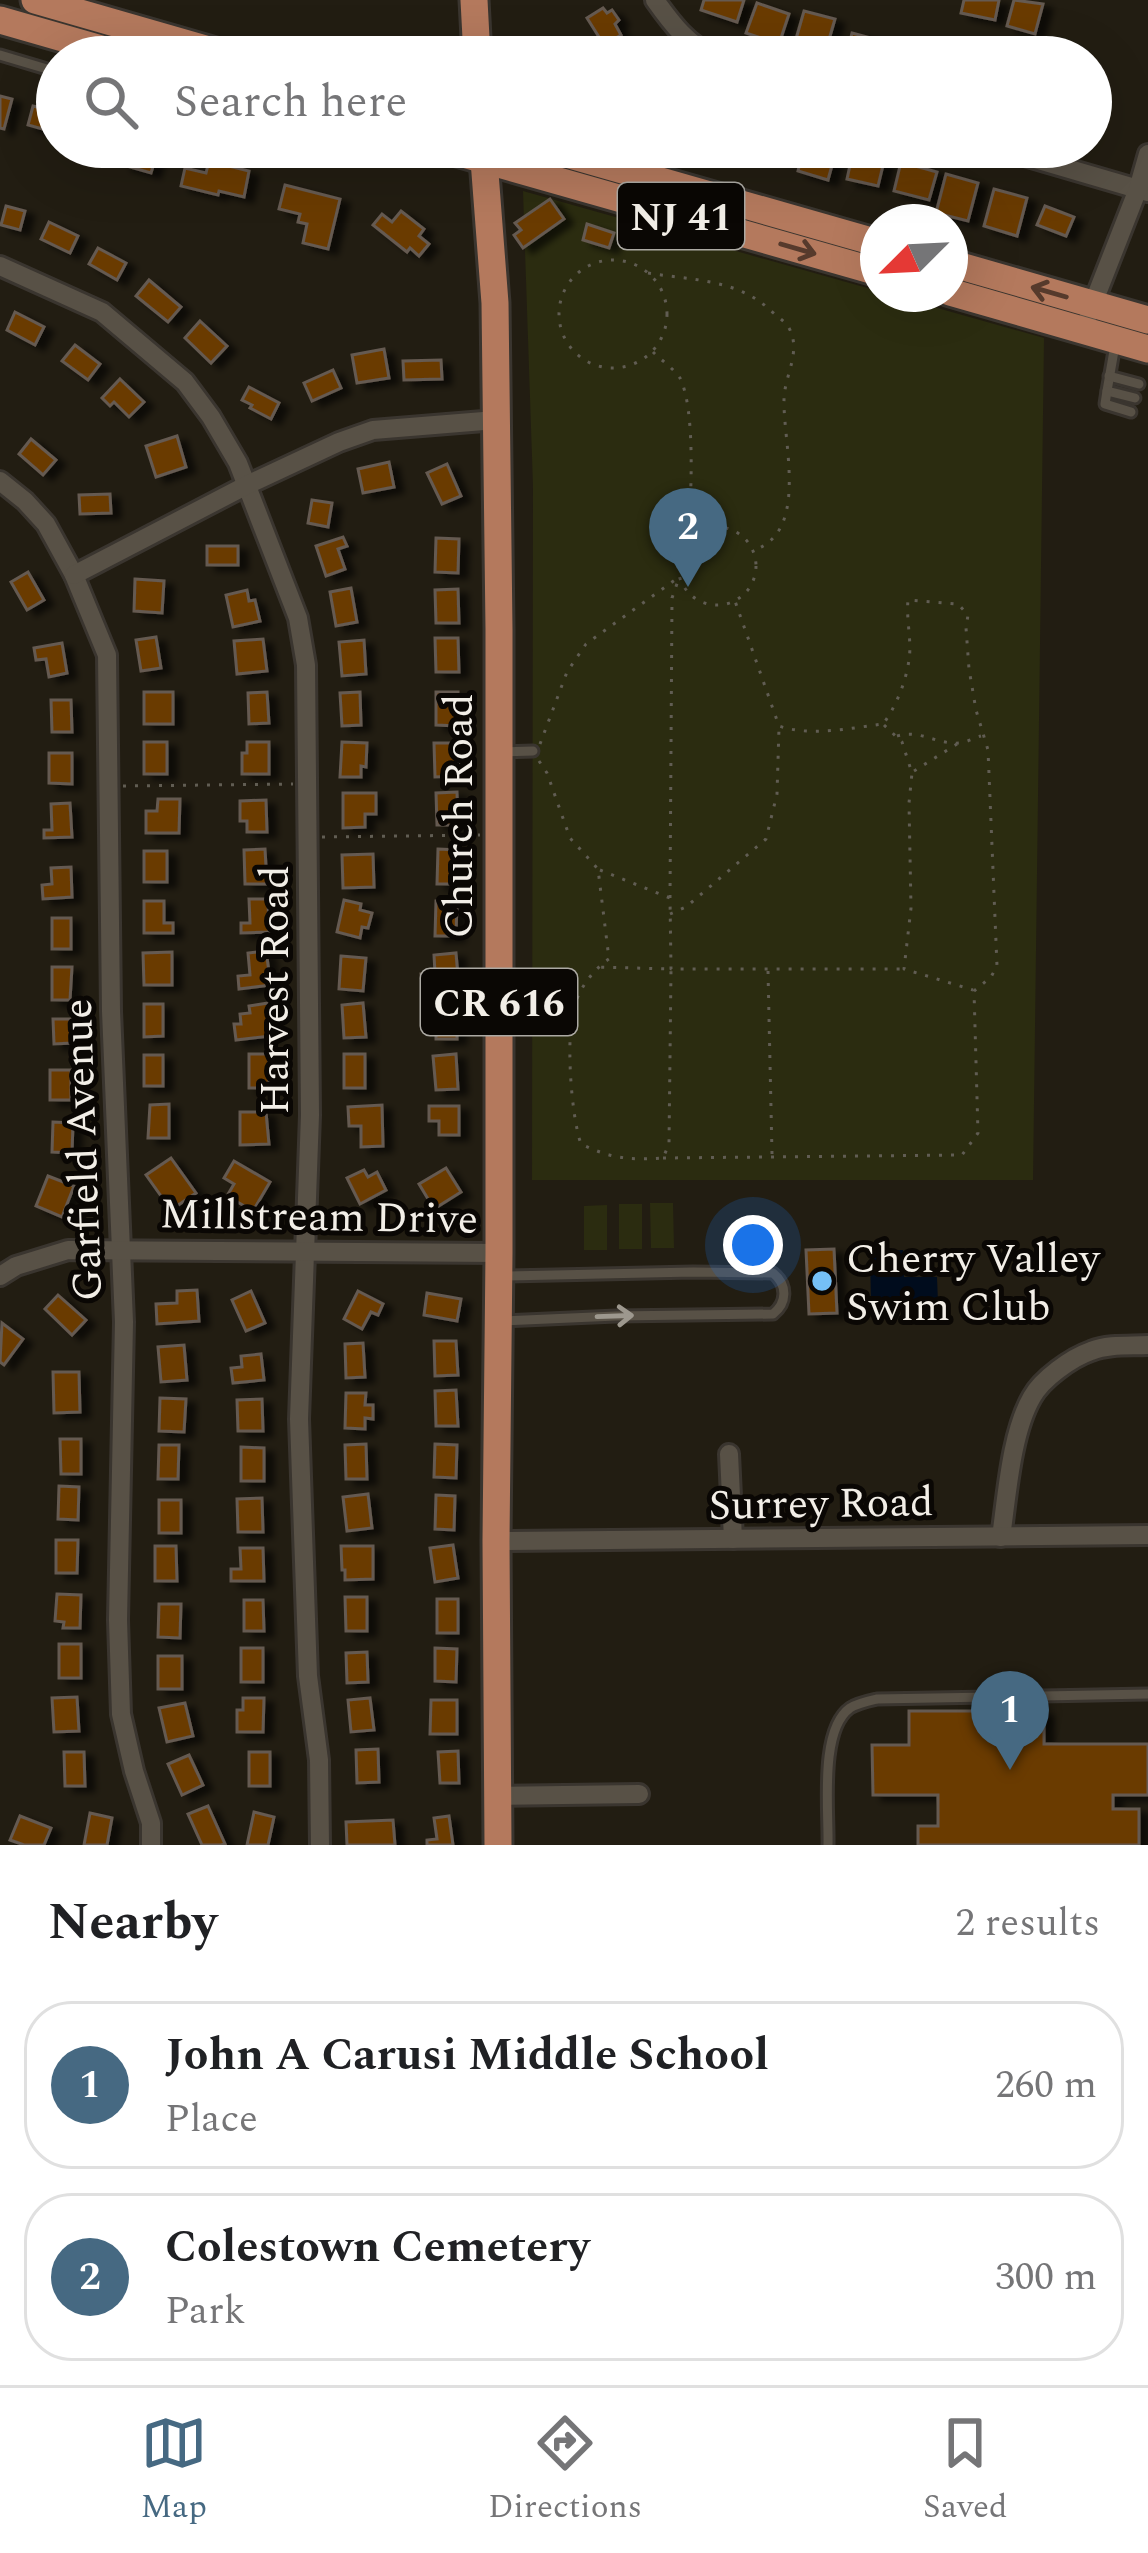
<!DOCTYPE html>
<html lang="en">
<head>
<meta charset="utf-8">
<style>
	:root { --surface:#fff; --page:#f2f2f2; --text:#202124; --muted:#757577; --line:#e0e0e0; --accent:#466982 }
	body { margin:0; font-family:Spectral,serif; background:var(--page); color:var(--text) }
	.compass { position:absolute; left:860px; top:204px; width:108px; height:108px; border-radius:50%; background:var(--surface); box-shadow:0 12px 48px #0002; rotate:246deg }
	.you { position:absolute; left:753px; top:1245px; width:42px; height:42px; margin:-30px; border:9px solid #fff; border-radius:50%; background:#1a73e8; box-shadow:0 0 0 18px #1a73e833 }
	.badge { display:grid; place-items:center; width:78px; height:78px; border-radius:50%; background:var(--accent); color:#fff; font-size:39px; font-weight:700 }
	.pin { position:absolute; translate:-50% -99px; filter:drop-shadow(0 3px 6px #0008) }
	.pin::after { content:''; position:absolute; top:63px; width:42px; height:36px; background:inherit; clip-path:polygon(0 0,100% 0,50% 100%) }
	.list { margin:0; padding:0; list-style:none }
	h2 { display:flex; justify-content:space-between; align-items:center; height:156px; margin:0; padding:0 48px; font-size:51px }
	h2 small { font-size:39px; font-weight:400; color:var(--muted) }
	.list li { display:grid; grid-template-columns:78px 1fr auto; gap:36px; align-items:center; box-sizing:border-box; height:168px; margin:0 24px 24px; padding:0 24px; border:3px solid var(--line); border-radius:48px }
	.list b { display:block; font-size:45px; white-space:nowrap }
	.list p { margin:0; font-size:39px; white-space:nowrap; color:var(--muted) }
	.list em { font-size:39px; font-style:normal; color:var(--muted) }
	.icon { flex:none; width:66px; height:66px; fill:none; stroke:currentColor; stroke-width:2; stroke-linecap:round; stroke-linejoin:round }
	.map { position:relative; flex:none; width:1148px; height:1845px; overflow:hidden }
	.search { position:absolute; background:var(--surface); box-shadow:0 12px 48px #0002; left:36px; right:36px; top:36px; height:132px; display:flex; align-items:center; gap:30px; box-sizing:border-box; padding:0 42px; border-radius:66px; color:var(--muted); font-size:45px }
	.sheet { height:540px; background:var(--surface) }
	nav { display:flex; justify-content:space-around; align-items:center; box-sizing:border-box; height:168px; border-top:3px solid var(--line); background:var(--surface); font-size:33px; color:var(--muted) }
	nav a { display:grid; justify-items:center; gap:6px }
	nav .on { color:var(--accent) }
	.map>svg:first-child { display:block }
	.green { fill:#2b2c10 }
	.water { fill:#000c1d }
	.building { fill:#6a3b05; stroke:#655a51; stroke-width:3; filter:url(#shadow) }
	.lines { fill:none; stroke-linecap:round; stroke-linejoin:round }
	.service-casing { stroke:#3a352f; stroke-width:15 }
	.minor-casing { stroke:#3a352f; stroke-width:24 }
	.primary-casing { stroke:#3a352f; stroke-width:33 }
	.path { stroke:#615d53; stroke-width:3; stroke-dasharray:3 9; stroke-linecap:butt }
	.service { stroke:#585146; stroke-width:9 }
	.minor { stroke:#585146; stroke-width:18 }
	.primary { stroke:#b4795d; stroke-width:27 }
	.oneway { stroke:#563a2c }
	.oneway2 { stroke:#9d988e }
	.poi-dot { fill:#75c0f6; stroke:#0a0704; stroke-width:4.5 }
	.labels { text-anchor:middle; stroke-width:10; stroke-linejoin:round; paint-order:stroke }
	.shield { fill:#0a0704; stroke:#aca9a3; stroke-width:3 }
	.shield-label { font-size:39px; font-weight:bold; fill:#f2eee7 }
	.street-label { font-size:42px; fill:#f2eee7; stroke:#0a0704 }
	.poi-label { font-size:42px; fill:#f2eee7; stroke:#0a0704; text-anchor:start }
</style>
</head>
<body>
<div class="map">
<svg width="1148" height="1845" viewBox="0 0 1148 1845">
	<defs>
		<filter id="shadow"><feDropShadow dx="9" dy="5" stdDeviation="3" flood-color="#0009"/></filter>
	</defs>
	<rect width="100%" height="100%" fill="#221d12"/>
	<g class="green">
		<path d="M523 191 878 291V294H888L1044 338 1033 1180H532L533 486Z"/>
		<path d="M650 1203H673L674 1248H651Z"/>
		<path d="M642 1204V1249H619V1204Z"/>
		<path d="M607 1205V1250H584V1206Z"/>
	</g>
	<path class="water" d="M903 1250 904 1277H937L938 1303H871L870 1251Z"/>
	<g class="building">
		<path d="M704 0H744L737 22 701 10Z"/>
		<path d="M964 0H999L995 20 961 13Z"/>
		<path d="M1014 0 1043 4 1035 34 1007 26Z"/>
		<path d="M757 3 789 14 779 44 746 33Z"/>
		<path d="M603 8 607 13 612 10 619 20 615 24 621 35 604 45 587 18Z"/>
		<path d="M804 11 835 19 828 43 815 39 811 51 794 46Z"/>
		<path d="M852 33 882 41 878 57H846Z"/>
		<path d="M899 38 930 47 927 57H894Z"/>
		<path d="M0 96 12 99 4 129 0 128Z"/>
		<path d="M33 106 57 112V133L28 125Z"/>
		<path d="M128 147H159L151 173 123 165Z"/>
		<path d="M756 147H790L788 158 755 151Z"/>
		<path d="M804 147 817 150 818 147H837L828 180 798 171Z"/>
		<path d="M854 147 886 153 878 186 847 179Z"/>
		<path d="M209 161 249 171 244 197 219 191 218 195 181 186 185 168 206 173Z"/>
		<path d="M901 162 937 172 929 200 894 191Z"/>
		<path d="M946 174 978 183 968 221 936 213Z"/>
		<path d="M285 185 340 199 328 249 303 243 307 224 298 222 300 214 279 209Z"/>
		<path d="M994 189 1027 198 1017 236 984 226Z"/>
		<path d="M550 199 564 219 523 248 514 235 521 230 515 223Z"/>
		<path d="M6 206 25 211 20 230 1 225Z"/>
		<path d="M1045 206 1074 217 1066 236 1037 225Z"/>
		<path d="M401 211 424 229 419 236 429 244 419 256 410 248 407 252 373 225 382 214 392 222Z"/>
		<path d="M49 222 78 236 70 253 41 239Z"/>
		<path d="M587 224 614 233 609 248 583 240Z"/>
		<path d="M98 248 126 263 117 280 89 264Z"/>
		<path d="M149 280 181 307 168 322 136 296Z"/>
		<path d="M15 312 44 327 35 345 7 330Z"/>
		<path d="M200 321 227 346 211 363 185 338Z"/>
		<path d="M75 345 100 364 88 380 62 361Z"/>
		<path d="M384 349 389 378 357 383 352 355Z"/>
		<path d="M441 360 442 379 404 380 403 361Z"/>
		<path d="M333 370 341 388 312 401 304 383Z"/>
		<path d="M120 379 144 402 129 417 114 402 110 406 102 398Z"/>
		<path d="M249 387 279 403 271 419 250 408 252 405 242 400Z"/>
		<path d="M177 436 186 467 156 477 146 446Z"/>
		<path d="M31 439 56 460 43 475 19 454Z"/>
		<path d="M389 462 394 487 363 493 358 469Z"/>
		<path d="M447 464 461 496 442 504 427 473Z"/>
		<path d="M110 494 111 513 80 514 79 495Z"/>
		<path d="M312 500 332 503 328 527 308 523Z"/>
		<path d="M343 537 347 546 338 549 345 569 326 576 316 546Z"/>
		<path d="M436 538 459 539 458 573 435 572Z"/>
		<rect x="207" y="546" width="31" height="19"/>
		<path d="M28 572 44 600 27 610 11 582Z"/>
		<path d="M135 579 164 581 162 613 134 611Z"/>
		<path d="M351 588 357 622 336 626 330 592Z"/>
		<path d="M458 589 459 623H436L435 590Z"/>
		<path d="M247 590 249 601 255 600 260 621 233 627 226 595Z"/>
		<path d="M156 637 161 668 141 671 136 640Z"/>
		<path d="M435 638H458L459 672H436Z"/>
		<path d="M263 639 267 671 237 674 234 641Z"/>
		<path d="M364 640 366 674 342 676 339 642Z"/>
		<path d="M62 643 67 673 49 677 46 659 36 660 34 648Z"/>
		<rect x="144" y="692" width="29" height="32"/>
		<path d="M267 692 269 723 249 724 248 693Z"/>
		<path d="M360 692 361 725 342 726 340 693Z"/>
		<path d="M436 692H458L457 726 436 725Z"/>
		<path d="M51 700H71L72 732H52Z"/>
		<rect x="144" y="742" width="23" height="32"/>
		<path d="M247 742H269V774H242V753H247Z"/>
		<path d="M342 742 367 743 366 767 361 766V777H340Z"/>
		<path d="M434 743H458L459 776 435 777Z"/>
		<path d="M49 753H72V784L49 783Z"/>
		<path d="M457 792 458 825H437L436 793Z"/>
		<path d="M343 793H376V814H365V827L343 828Z"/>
		<path d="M158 799H180L179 833H146V811H157Z"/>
		<path d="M266 800 267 832H247V821H240V801Z"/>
		<path d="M70 803 72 837 44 838V830H52L51 804Z"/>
		<path d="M265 849 267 884H245L244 850Z"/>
		<path d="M438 849 459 850 458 884H437Z"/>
		<rect x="144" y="851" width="23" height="31"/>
		<path d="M373 854 374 887 343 888 342 855Z"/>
		<path d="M71 867 72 897 43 899 42 885 52 884 51 868Z"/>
		<path d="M249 899H268L269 932 241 933V923H250Z"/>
		<path d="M344 900 361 904 360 910 372 913 368 928 362 927 360 938 337 932Z"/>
		<path d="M144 901H164V923H173V933H144Z"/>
		<path d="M436 901 457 902 456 936H435Z"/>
		<rect x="52" y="918" width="19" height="31"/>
		<path d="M266 951 271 985 239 989 238 976 250 975 248 953Z"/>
		<path d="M172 952V985H144L143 953Z"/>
		<path d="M456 953 459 988 442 989V995L423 996 421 974 435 973 434 955Z"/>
		<path d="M341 956 366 958 363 991 339 989Z"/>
		<path d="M52 967H72L70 1000H52Z"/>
		<path d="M268 1003 271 1036 236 1040 234 1024H241L240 1014 250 1013 249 1006Z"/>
		<path d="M363 1003 366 1037 344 1038 342 1005Z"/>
		<path d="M144 1004H163V1036L144 1037Z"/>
		<rect x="436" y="1005" width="21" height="34"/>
		<path d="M53 1019H70L72 1043 54 1044Z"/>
		<rect x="249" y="1054" width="20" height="34"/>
		<rect x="344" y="1054" width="21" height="34"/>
		<path d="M456 1054 458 1089 436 1090 433 1056Z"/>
		<rect x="144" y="1055" width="19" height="31"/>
		<rect x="50" y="1070" width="21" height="30"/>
		<path d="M169 1104V1138H148L150 1105Z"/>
		<path d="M382 1105 383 1146 361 1147V1126H349L348 1107Z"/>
		<path d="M429 1106H459V1135H439V1121H429Z"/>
		<path d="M240 1112H266L269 1144 240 1145Z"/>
		<path d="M53 1122 73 1123 72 1153 52 1152Z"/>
		<path d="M171 1158 196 1193 171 1210 146 1175Z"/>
		<path d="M234 1161 270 1182 253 1211 227 1196 234 1184 224 1178Z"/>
		<path d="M446 1168 461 1192 434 1209 419 1184Z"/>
		<path d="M364 1170 368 1177 377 1172 386 1190 360 1204 347 1178Z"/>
		<path d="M48 1176 74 1186 62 1217 36 1206Z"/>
		<path d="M834 1249 837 1313 809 1314 806 1250Z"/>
		<path d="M197 1290 199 1321 157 1324 156 1304 177 1303V1291Z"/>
		<path d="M251 1291 265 1323 246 1331 232 1300Z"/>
		<path d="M358 1291 383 1304 378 1315 371 1312 362 1329 344 1319Z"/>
		<path d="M427 1293 461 1299 457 1321 424 1315Z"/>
		<path d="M58 1295 86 1320 72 1335 45 1309Z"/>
		<path d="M2 1323 23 1339 4 1365 0 1362Z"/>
		<path d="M434 1341H456L458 1375 435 1376Z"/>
		<path d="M363 1343 365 1377 346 1378 345 1344Z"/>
		<path d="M184 1345 187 1380 161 1382 158 1347Z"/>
		<path d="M261 1354 264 1380 233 1383 231 1368 242 1367 241 1356Z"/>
		<path d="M53 1372H79L80 1412 54 1413Z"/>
		<path d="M456 1390 458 1426H436L435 1391Z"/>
		<path d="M346 1393H366L365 1405H373V1419L365 1418V1429L345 1428Z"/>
		<path d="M160 1398 186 1399 184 1432 159 1431Z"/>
		<path d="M262 1399 263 1431H238L237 1400Z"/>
		<path d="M60 1439H81V1474H61Z"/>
		<path d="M366 1444 367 1479H346L345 1445Z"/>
		<path d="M435 1444 457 1445 456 1478 434 1477Z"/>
		<path d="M159 1445H179L178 1479H158Z"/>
		<path d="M241 1447 264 1448V1481H241Z"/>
		<path d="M59 1486 79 1487 78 1520 58 1519Z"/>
		<path d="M368 1494 372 1528 347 1531 343 1497Z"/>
		<path d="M436 1495 455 1496 454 1530 435 1529Z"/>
		<path d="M262 1498 263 1532H238L237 1499Z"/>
		<rect x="159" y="1500" width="22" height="33"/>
		<path d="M56 1540H78L77 1573H56Z"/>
		<path d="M453 1545 458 1578 435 1582 430 1548Z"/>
		<path d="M155 1546H176L177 1581H155Z"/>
		<path d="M341 1546H373V1579L345 1580V1570H342Z"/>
		<path d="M240 1548H263L264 1581H231V1569H241Z"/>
		<path d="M57 1594 81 1595 80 1628H63L64 1622 55 1621Z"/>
		<path d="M345 1597H367V1631H346Z"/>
		<rect x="437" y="1599" width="21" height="34"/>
		<path d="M244 1600H263L264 1631H244Z"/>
		<path d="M159 1604H181L180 1638 158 1637Z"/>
		<rect x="59" y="1644" width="22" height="34"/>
		<rect x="241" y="1648" width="22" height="34"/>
		<path d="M435 1648 457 1649 456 1682 435 1681Z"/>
		<path d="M367 1652 368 1682 347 1683 346 1653Z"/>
		<rect x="158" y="1656" width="24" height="33"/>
		<path d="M77 1697 79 1731 54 1732 52 1698Z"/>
		<path d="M243 1698H264L263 1732H237V1710H243Z"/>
		<path d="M370 1698 374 1730 351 1732 348 1700Z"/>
		<path d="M431 1700H457V1734H430Z"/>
		<path d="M185 1703 193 1736 167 1742 159 1708Z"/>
		<path d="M909 1711H1044V1744H1148V1795H1113V1809H1139V1845H918V1826H938V1795H873L872 1745H909Z"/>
		<path d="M378 1749 379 1782 357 1783 356 1750Z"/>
		<path d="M458 1751 459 1783H440L438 1752Z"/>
		<path d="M64 1752H84L85 1786H65Z"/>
		<rect x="249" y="1752" width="21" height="34"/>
		<path d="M189 1755 203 1785 182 1795 168 1764Z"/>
		<path d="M208 1806 225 1844 221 1845H202L188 1814Z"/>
		<path d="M254 1812 274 1817 268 1845H247Z"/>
		<path d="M90 1813 112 1818 107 1845H84Z"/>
		<path d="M20 1816 51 1828 44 1845H24L10 1840Z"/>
		<path d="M449 1816 453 1845H427V1840L437 1839 434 1818Z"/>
		<path d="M393 1820 395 1845H347L346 1822Z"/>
	</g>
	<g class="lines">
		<defs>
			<g id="service">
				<path d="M0 55 57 72"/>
				<path d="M1115 345 1107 391 1135 398"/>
				<path d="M1109 376 1139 384"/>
				<path d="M1107 391 1105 404 1131 412"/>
				<path d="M502 752 533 751"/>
				<path d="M503 1276 693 1272 773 1273C788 1285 787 1303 773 1314L616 1316 504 1321"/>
				<path d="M828 1845C829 1811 819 1730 850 1708 858 1703 868 1701 877 1699L1148 1694"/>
			</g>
			<g id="minor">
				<path d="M655 0C672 24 688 45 715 57"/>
				<path d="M994 147 1148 192"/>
				<path d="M0 266 102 312 185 382 211 417 238 463 298 618 306 665 310 1115 299 1419 308 1676 319 1760 320 1845"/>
				<path d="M1089 314 1138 189 1148 154"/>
				<path d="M0 481 25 501 46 524 74 575 107 655 111 1011 124 1322 118 1620 121 1714 134 1771 151 1823V1845"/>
				<path d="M74 575 247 485 339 442 373 430 496 420"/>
				<path d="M0 1276 16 1266 68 1250 499 1253"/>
				<path d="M729 1454 733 1539"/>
				<path d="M1001 1537C1007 1496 1011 1433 1032 1397 1042 1379 1071 1358 1091 1351 1109 1344 1129 1346 1148 1345"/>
				<path d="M496 1541 1148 1535"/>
				<path d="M497 1796 639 1794"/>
			</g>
			<g id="primary">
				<path d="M35 0 233 57"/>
				<path d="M474 0 477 57"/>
				<path d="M0 20 129 57"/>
				<path d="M439 147 878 272"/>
				<path d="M483 147 495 303 499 629V1253L496 1541 498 1845"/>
				<path d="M542 147 878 243"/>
				<path d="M950 263 1148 320"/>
				<path d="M950 292 1148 349"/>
			</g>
		</defs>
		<use href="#service" class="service-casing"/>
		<use href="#minor" class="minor-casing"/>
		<use href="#primary" class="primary-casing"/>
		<g class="path">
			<circle cx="613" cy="314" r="54"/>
			<path d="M648 273C691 280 736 279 769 309 775 315 785 321 789 328 802 352 784 376 784 400 783 443 809 532 754 550"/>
			<path d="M653 352C661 360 674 369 680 378 696 410 691 501 688 538"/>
			<circle cx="717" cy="566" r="39"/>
			<path d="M884 725 902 742 912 773 909 803 911 908 904 969 973 990"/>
			<path d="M897 736C920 729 937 745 960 743 967 742 974 738 981 736"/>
			<path d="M540 744 567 672 586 644 679 577"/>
			<path d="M539 761 547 773 570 838 598 869 609 959C594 969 581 986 575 1004 565 1033 571 1116 581 1144 612 1159 630 1160 663 1158L669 1144 671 969 596 967"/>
			<path d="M914 771 957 744"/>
			<path d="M123 786 293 784"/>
			<path d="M322 837 480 835"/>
			<path d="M600 870 670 898 671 969H904"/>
			<path d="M670 898 672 598 679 578"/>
			<path d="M670 914 686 907 766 839 777 794 779 728"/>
			<path d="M768 971 772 1154"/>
			<path d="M663 1158 962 1155 978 1133 974 991 991 977 997 966 988 750 976 710 969 669 966 628 968 615 958 604 908 600C906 620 912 641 909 660 906 681 896 707 883 724 850 728 811 737 779 726L735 601"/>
		</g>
		<use href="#service" class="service"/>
		<use href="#minor" class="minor"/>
		<use href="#primary" class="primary"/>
	</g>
	<defs><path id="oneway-shaft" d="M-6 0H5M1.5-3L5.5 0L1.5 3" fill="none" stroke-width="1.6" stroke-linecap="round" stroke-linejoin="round" transform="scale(3)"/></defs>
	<g class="oneway">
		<use href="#oneway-shaft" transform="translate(798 249) rotate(16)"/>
		<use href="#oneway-shaft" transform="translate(1049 292) rotate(-164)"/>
	</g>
	<use class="oneway2" href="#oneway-shaft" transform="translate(615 1316) rotate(-2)"/>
	<circle class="poi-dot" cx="822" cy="1281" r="12"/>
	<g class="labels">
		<g class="shield">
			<rect x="618" y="183" width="126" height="66" rx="9"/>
			<rect x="421" y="969" width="156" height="66" rx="9"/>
		</g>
		<g class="shield-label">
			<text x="681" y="230">NJ 41</text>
			<text x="499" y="1016">CR 616</text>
		</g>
		<g class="street-label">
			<text transform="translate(457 816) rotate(-90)" y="15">Church Road</text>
			<text transform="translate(273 990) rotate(-90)" y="15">Harvest Road</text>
			<text transform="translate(81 1150) rotate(-92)" y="15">Garfield Avenue</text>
			<text transform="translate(319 1215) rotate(1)" y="15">Millstream Drive</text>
			<text transform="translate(821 1502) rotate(-1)" y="15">Surrey Road</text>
		</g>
		<g class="poi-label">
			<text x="846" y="1272">Cherry Valley<tspan x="846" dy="48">Swim Club</tspan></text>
		</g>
	</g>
</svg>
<svg class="compass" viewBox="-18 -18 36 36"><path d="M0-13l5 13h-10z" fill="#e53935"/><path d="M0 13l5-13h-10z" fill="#757577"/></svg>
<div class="you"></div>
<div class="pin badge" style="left:1010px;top:1770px">1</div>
<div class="pin badge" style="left:688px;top:587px">2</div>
<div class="search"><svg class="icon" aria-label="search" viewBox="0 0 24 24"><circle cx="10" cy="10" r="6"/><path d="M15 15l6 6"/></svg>Search here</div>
</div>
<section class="sheet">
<h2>Nearby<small>2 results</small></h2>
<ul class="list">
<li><span class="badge">1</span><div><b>John A Carusi Middle School</b><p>Place</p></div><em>260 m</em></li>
<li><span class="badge">2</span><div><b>Colestown Cemetery</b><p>Park</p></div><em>300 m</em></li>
</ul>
</section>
<nav>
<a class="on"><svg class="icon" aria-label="map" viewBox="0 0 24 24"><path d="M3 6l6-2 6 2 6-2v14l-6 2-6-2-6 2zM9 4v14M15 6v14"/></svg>Map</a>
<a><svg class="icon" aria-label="directions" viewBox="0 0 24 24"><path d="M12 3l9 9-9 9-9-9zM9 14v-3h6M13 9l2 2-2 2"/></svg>Directions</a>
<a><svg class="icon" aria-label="saved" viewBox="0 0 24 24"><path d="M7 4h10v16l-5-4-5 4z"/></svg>Saved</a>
</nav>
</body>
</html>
